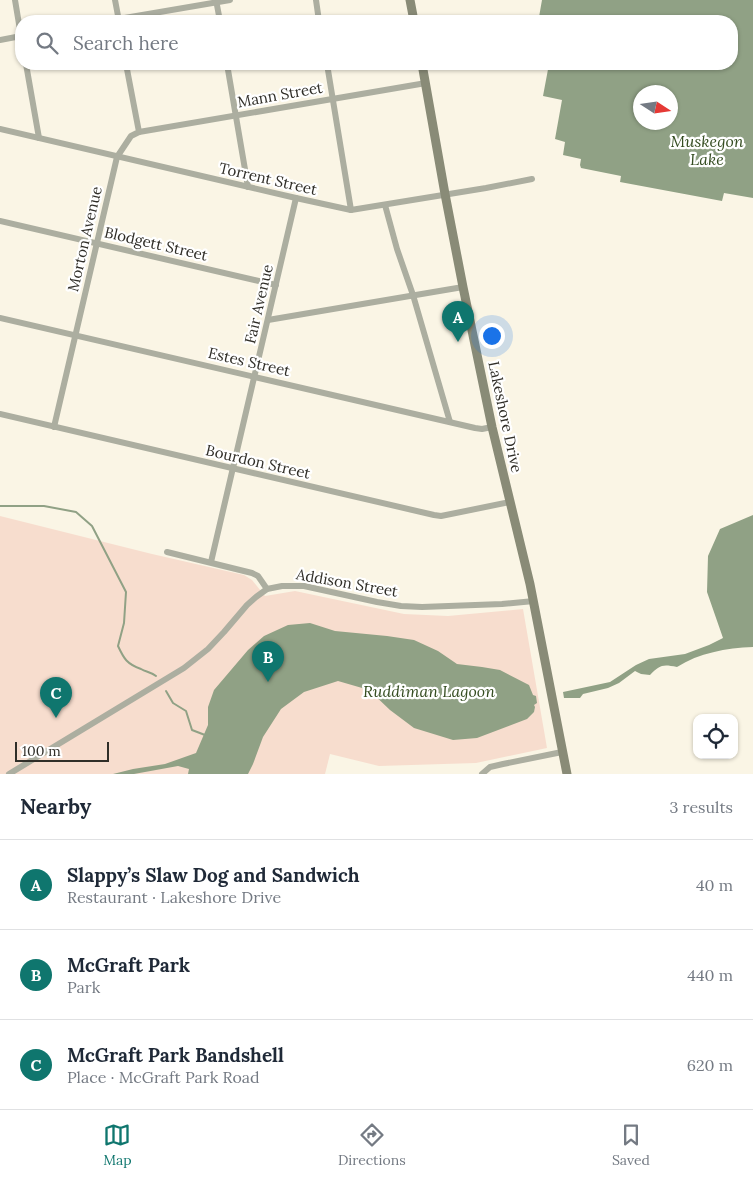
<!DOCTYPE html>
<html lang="en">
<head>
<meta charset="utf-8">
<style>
	:root { --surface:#fff; --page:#f6f6f7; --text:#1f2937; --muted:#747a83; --line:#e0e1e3; --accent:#0f766e }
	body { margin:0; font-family:Lora,serif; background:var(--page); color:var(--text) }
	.controls { position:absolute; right:15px; bottom:15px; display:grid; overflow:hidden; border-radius:10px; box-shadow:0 1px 4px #0004 }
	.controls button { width:45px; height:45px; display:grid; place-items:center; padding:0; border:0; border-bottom:1px solid var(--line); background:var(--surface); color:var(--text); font:25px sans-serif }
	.compass { position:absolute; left:633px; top:85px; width:45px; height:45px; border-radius:50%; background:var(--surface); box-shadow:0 1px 4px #0004; rotate:102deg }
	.scale { position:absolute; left:15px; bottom:12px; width:94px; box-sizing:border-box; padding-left:5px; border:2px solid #302e28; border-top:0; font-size:14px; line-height:18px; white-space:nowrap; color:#302e28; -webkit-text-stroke:4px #fff; paint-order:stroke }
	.you { position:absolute; left:491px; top:335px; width:18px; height:18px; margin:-12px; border:4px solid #fff; border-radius:50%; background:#1a73e8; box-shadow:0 0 0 8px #1a73e833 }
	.badge { display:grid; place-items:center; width:32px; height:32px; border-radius:50%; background:var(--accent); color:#fff; font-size:16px; font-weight:700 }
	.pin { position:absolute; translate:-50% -41px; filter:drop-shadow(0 1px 2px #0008) }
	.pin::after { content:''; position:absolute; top:26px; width:18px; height:15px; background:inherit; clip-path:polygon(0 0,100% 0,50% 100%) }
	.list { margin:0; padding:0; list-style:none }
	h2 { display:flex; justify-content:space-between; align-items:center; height:65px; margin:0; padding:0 20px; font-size:21px }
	h2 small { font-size:16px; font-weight:400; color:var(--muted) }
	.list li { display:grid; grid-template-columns:32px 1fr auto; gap:15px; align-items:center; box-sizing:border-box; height:90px; padding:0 20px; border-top:1px solid var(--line) }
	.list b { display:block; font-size:19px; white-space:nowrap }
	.list p { margin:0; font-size:16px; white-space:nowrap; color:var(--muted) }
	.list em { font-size:16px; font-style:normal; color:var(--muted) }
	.icon { flex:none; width:28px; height:28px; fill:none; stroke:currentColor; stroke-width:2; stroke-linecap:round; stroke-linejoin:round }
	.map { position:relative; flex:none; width:753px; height:774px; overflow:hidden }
	.search { position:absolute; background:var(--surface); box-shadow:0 1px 4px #0004; left:15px; right:15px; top:15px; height:55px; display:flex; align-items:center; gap:12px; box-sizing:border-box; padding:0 18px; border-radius:20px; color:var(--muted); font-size:19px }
	.sheet { height:335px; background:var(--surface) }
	nav { display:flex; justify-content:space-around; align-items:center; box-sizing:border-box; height:70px; border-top:1px solid var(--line); background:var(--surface); font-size:14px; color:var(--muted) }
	nav a { display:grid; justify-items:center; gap:2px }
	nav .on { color:var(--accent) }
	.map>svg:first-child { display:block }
	.green { fill:#f7ddce }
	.water { fill:#90a185; fill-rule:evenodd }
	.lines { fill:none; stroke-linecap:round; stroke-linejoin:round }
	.stream { stroke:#90a185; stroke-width:2 }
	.street { stroke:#acaea0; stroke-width:6 }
	.secondary { stroke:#898b77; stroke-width:9 }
	.labels { text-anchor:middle; stroke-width:4.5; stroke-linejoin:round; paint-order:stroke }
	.street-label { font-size:15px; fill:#302e28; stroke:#fff }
	.water-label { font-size:16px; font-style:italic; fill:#354d21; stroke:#fff }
</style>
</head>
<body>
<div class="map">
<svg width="753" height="774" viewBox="0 0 753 774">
	<rect width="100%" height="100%" fill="#faf5e5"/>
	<path class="green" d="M0 516 152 554 244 575 252 580 265 596 295 591 404 614 448 616 523 609 547 748 476 763 379 766 330 754 325 774H0Z"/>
	<g class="water">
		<path d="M542 0H753V198L724 193 722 201 620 182 621 176 581 168 580 165 581 159 563 155 565 142 555 139 562 100 543 96 549 64H732V21H548V19L539 17ZM670 92V122H640V92Z"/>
		<path d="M753 515V647C726 648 699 653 677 667 662 664 660 665 650 675L641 674 635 671 619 683 608 688 583 694 580 698H564L563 692 610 682 636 665 649 659 685 654 709 645 723 638 707 592 708 556 720 529Z"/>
		<path d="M310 623 335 631 387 636 414 640 438 651 457 664 482 667 500 670 529 685 533 695 536 696 537 703 534 705 535 707 534 712 527 719 477 738 453 740 414 728 390 710 369 690 338 681 304 692 281 709 263 737 253 764 248 774H188L189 769 178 766 134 774H113L133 769 165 764 196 753 208 725V707L214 690 248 650 264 636 288 625Z"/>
	</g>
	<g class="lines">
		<g class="stream">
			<path d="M0 506H44L76 512 92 526 126 592 124 623 118 646C124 659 127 664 141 669 146 672 151 672 156 676"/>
			<path d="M166 691 173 703 186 711 192 730 205 735"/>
		</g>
		<g class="street">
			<path d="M115 0 119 21"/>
			<path d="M216 0 220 21"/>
			<path d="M316 0 319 21"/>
			<path d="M107 21 230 0"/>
			<path d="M0 40 21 36 15 0"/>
			<path d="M26 64 39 138"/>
			<path d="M227 64 248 187"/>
			<path d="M327 64 351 210"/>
			<path d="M0 129 296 198 351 210 486 188 532 179"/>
			<path d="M139 132 426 83"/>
			<path d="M385 205 397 249 413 295 450 422"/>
			<path d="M0 221 276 285"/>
			<path d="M0 318 475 428 482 429 492 427"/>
			<path d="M268 320 463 287"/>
			<path d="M0 414 434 515 441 516 510 502"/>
			<path d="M54 427 117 157 131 136 139 132 126 64"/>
			<path d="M167 552 252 573 258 576 267 589"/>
			<path d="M211 562 296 198"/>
			<path d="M9 774 184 668 208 649 224 632 247 605 256 597 267 589 282 586H304L377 602 401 606 422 607 502 604 534 601"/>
			<path d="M482 774 490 767 503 764 562 752"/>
		</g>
		<g class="secondary">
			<path d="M410 0 414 21"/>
			<path d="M422 64 445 194 463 287 492 427 530 584 567 774"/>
		</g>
	</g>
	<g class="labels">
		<g class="street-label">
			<text transform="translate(280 95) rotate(-10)" y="5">Mann Street</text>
			<text transform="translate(268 179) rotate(13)" y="5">Torrent Street</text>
			<text transform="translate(85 239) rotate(-77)" y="5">Morton Avenue</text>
			<text transform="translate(156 244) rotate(13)" y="5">Blodgett Street</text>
			<text transform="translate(259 304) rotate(-77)" y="5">Fair Avenue</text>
			<text transform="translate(249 362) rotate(13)" y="5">Estes Street</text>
			<text transform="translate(505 417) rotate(78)" y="5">Lakeshore Drive</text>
			<text transform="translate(258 462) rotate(13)" y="5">Bourdon Street</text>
			<text transform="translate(347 583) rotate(10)" y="5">Addison Street</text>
		</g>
		<g class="water-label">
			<text x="707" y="147">Muskegon<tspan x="707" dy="18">Lake</tspan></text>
			<text x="429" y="697">Ruddiman Lagoon</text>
		</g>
	</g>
</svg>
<div class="controls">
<button><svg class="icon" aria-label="locate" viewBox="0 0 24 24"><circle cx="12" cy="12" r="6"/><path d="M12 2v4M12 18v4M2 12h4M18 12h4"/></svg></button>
</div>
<svg class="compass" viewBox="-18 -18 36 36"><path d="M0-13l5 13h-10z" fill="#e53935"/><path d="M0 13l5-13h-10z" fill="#747a83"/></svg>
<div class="scale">100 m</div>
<div class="you"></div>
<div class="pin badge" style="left:458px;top:342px">A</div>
<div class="pin badge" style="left:268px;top:682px">B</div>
<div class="pin badge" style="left:56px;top:718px">C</div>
<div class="search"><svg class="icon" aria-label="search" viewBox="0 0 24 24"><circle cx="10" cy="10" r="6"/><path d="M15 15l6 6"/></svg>Search here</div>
</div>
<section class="sheet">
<h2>Nearby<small>3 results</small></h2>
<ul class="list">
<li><span class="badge">A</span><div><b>Slappy’s Slaw Dog and Sandwich</b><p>Restaurant · Lakeshore Drive</p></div><em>40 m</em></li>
<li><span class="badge">B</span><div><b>McGraft Park</b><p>Park</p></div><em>440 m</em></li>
<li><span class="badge">C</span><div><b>McGraft Park Bandshell</b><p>Place · McGraft Park Road</p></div><em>620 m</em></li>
</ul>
</section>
<nav>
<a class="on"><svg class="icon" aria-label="map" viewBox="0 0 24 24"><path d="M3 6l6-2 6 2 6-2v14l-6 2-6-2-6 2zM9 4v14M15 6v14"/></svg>Map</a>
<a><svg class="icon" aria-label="directions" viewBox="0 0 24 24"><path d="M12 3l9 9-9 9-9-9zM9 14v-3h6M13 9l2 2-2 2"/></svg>Directions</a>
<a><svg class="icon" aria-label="saved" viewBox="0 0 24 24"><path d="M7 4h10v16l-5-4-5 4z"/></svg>Saved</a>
</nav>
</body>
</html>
